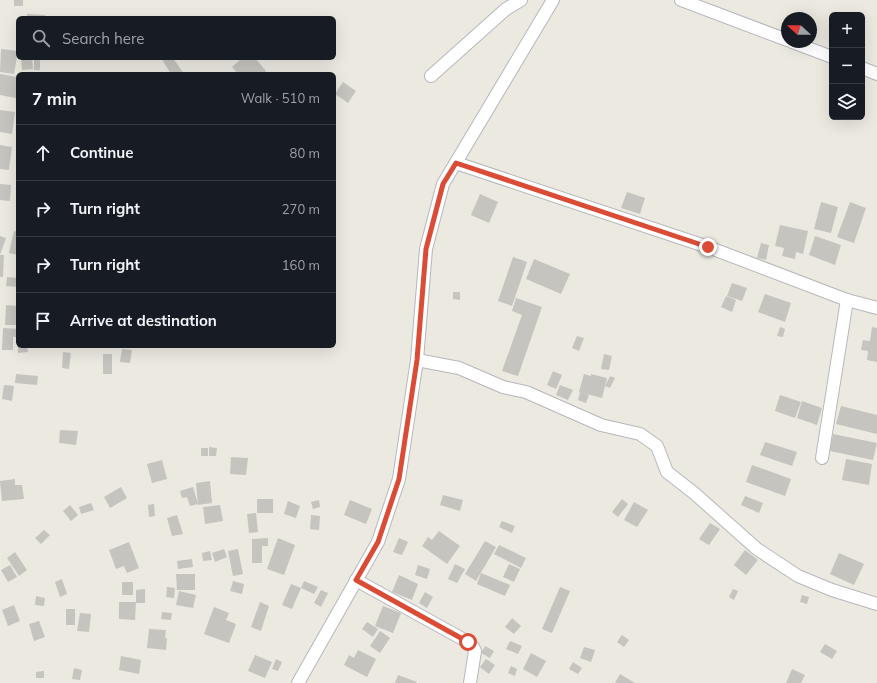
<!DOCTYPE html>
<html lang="en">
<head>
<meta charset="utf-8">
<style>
	:root { --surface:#171b24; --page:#242831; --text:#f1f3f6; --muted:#9ea1a6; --line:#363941 }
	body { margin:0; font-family:Mulish,sans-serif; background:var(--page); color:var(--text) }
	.controls { position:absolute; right:12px; top:12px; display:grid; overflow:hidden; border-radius:6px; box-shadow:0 4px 16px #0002 }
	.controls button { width:36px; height:36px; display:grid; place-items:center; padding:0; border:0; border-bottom:1px solid var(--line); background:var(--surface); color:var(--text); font:20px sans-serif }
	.compass { position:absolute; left:781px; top:12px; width:36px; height:36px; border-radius:50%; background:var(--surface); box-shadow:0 4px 16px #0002; rotate:291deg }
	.stop { position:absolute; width:12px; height:12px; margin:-9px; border:3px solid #db4c36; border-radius:50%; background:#fff }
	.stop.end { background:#db4c36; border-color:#fff; box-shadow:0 1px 4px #0008 }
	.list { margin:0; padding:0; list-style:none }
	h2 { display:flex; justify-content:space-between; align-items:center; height:52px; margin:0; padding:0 16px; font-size:17px }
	h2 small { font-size:13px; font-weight:400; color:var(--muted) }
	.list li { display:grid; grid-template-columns:26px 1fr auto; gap:12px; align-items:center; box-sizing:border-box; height:56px; padding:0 16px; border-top:1px solid var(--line) }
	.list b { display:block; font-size:15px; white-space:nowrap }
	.list em { font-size:13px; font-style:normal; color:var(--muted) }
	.icon { flex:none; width:22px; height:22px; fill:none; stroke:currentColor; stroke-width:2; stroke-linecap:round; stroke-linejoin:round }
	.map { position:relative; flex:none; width:877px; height:683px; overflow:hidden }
	.search { position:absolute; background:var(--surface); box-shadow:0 4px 16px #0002; left:16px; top:16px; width:320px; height:44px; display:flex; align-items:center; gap:10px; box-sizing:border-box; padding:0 14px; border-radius:6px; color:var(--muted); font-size:15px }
	.panel { position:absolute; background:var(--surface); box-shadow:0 4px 16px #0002; left:16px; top:72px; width:320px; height:276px; border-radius:6px }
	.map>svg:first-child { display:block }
	.building { fill:#c6c4be }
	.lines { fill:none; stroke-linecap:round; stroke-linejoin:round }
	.minor-casing { stroke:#b6b7bc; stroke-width:14 }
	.minor { stroke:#fff; stroke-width:12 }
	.route { stroke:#db4c36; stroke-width:5 }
</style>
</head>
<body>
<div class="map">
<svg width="877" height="683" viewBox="0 0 877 683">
	<rect width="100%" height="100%" fill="#ebe9e0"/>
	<g class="building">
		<rect x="14" y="0" width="9" height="6"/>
		<path d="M27 14 45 15V18H27Z"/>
		<path d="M1 49 18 51 14 74 0 72Z"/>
		<path d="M21 58H32L33 69 22 70Z"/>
		<path d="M161 58H173L184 74H171Z"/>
		<path d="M242 58H255L266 71 263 74H238L232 67Z"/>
		<rect x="34" y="60" width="6" height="10"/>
		<path d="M0 74 18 77 16 98 0 95Z"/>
		<path d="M343 82 356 91 348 103 335 94Z"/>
		<path d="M0 110 15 112 12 134 0 132Z"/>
		<path d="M0 145 12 147 9 170 0 169Z"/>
		<path d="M0 184 11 185 10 201 0 200Z"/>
		<path d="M627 192 645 198 640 214 621 208Z"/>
		<path d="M480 194 498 202 489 223 471 215Z"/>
		<path d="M821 202 838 207 831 233 814 229Z"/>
		<path d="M850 202 866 208 854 243 837 237Z"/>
		<path d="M780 225 808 231 803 254 796 252 795 259 782 256 784 248 775 246Z"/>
		<path d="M14 231 18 232V255L9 253Z"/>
		<path d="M0 236 6 238 0 255H4L3 277H0Z"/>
		<path d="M815 236 841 245 835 265 809 255Z"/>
		<path d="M761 243 769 245 766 260 757 258Z"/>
		<path d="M513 257 527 262 512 306 498 301Z"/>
		<path d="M534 259 570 274 561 294 526 279Z"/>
		<path d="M7 277 18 278V287L6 286Z"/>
		<path d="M732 283 747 288 742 301 727 296Z"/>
		<path d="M453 292H460V300L453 299Z"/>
		<path d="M765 294 791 303 785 322 758 312Z"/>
		<path d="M726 296 736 300 732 312 721 307Z"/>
		<path d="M516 298 542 307 518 376 502 371 522 315 512 311Z"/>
		<path d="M6 305 18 306V325H5Z"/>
		<path d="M780 327 785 329 783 337 777 336Z"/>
		<path d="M872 327 877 328V362L867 360 868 351 861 350 863 340 870 341Z"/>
		<path d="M3 328 18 329V337H13V350H2Z"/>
		<path d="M577 336 584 338 579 351 572 348Z"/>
		<path d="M18 346H27L28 352 18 353Z"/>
		<path d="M122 349 132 350 130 363 120 362Z"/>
		<path d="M63 352 71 353 69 369 62 368Z"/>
		<rect x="103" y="354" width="9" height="20"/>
		<path d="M604 354 612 356 609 370 601 369Z"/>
		<path d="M553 371 562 375 556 389 547 385Z"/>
		<path d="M16 374 38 376 37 385 15 383Z"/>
		<path d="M584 374 591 376V374L607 378 602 398 579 392Z"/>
		<path d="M610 376 615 378 610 388 605 386Z"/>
		<path d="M4 385 14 386 12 401 2 399Z"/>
		<path d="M560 385 573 390 568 400 556 395Z"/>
		<path d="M580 392 589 395 586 403 578 400Z"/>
		<path d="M780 395 801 402 795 418 775 411Z"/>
		<path d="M802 401 822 408 817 425 797 418Z"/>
		<path d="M841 406 877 415V434L836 424Z"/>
		<path d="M60 430 78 431 76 445 59 443Z"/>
		<path d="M833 434 877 443 873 460 830 451Z"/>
		<path d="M765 442 797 452 792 466 760 455Z"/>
		<path d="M209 447 217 448 216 456H209Z"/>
		<rect x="201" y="448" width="7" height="8"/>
		<path d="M231 457 248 458 246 475 230 474Z"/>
		<path d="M846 459 872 464 869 485 842 480Z"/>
		<path d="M162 460 167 479 152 483 147 464Z"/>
		<path d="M752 465 791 479 785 496 746 482Z"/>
		<path d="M15 479V485H22L24 499 2 501 0 481Z"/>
		<path d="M210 481 212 503 198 505 196 483Z"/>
		<path d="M121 487 127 498 110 508 104 497Z"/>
		<path d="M193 487 198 504 190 506 187 497 182 498 180 491Z"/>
		<path d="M443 495 463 500 460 511 440 505Z"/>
		<path d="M745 496 763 503 759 513 741 505Z"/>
		<rect x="257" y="499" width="16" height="14"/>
		<path d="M622 499 628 504 618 517 612 512Z"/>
		<path d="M319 500 320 507 313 509 311 502Z"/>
		<path d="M350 500 372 509 366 524 344 515Z"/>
		<path d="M288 501 300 506 296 518 284 514Z"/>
		<path d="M634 502 648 510 637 527 624 520Z"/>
		<path d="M91 503 94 510 81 514 79 507Z"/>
		<path d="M154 504 155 516 149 517 148 505Z"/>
		<path d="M70 505 78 515 71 521 63 511Z"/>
		<path d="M220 505 223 521 205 524 203 507Z"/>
		<path d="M256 513 258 532 249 533 247 514Z"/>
		<path d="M177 515 183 534 172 536 167 518Z"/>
		<path d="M311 515 320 516 319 530 310 529Z"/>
		<path d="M502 521 515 526 512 533 499 527Z"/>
		<path d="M710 523 720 529 709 545 699 539Z"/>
		<path d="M44 530 50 535 41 544 35 538Z"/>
		<path d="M439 531 460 546 447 564 422 546 428 537 432 540Z"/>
		<path d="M268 538V546H262V563H252V539Z"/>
		<path d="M278 538 295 545 284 575 267 569Z"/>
		<path d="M399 538 408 542 402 555 393 552Z"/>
		<path d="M485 541 496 547 476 581 465 574Z"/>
		<path d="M129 542 139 568 127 573 124 566 116 569 109 550Z"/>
		<path d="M499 545 526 558 521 568 494 554Z"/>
		<path d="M224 549 227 557 215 562 212 553Z"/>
		<path d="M238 549 243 574 233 576 228 551Z"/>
		<path d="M745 550 758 560 746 575 734 565Z"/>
		<path d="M210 551 212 560 203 561 202 553Z"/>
		<path d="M15 552 27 570 19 576 7 558Z"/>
		<path d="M839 553 864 564 854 585 830 574Z"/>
		<path d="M192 559 193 567 178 569 177 561Z"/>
		<path d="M455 564 465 569 457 583 448 579Z"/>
		<path d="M509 564 520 569 514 582 503 577Z"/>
		<path d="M10 565 17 577 8 582 1 570Z"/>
		<path d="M418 565 430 569 427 579 415 575Z"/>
		<path d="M481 573 510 585 505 596 477 584Z"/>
		<path d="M176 574H195V590H177Z"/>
		<path d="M399 575 418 584 412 600 392 592Z"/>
		<path d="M62 579 67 594 60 597 55 582Z"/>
		<path d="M233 581 244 584 242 594 230 591Z"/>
		<path d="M304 581 318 587 314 594 301 588Z"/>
		<rect x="122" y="582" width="11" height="13"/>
		<path d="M291 584 301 588 292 609 282 605Z"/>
		<path d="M167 587 175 588 174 598 166 597Z"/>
		<path d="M560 587 570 591 552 633 542 629Z"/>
		<path d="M145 589V603H136V590Z"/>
		<path d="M733 589 738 591 734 600 729 597Z"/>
		<path d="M321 590 328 593 321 607 314 603Z"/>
		<path d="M179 591 196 595 193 608 176 605Z"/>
		<path d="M425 592 433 597 427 608 419 603Z"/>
		<path d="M802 595 809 597 807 604 800 602Z"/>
		<path d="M36 596 45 598 44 606 35 605Z"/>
		<path d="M119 602H136L135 620 119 619Z"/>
		<path d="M260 602 269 606 261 631 251 627Z"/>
		<path d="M14 605 20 621 8 626 2 610Z"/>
		<path d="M383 606 401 613 393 633 375 626Z"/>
		<path d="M214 607 229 613 226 620 236 624 229 643 204 634Z"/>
		<rect x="66" y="609" width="9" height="16"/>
		<path d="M162 612 172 613 171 620 161 619Z"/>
		<path d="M80 613 91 614 89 632 77 631Z"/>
		<path d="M512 618 521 626 514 634 505 627Z"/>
		<path d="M39 621 45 637 34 641 29 624Z"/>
		<path d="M367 622 378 629 373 637 362 629Z"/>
		<path d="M149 629 166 630 165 638H167L166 650 147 648Z"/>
		<path d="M380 631 390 638 380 653 370 646Z"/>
		<path d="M622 635 629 640 624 647 617 642Z"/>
		<path d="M510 641 522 646 518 654 506 649Z"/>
		<path d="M825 644 837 651 832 659 820 652Z"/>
		<path d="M485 646 494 651 490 658 481 653Z"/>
		<path d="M584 647 595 650 591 662 580 658Z"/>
		<path d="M358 650 376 659 367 677 344 665 349 655 354 658Z"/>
		<path d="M531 653 546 661 537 677 523 669Z"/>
		<path d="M255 655 272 662 265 678 248 671Z"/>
		<path d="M121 656 141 660 139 674 119 670Z"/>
		<path d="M276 659 282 662 278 671 272 669Z"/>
		<path d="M486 659 495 665 489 674 480 667Z"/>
		<path d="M573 662 582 668 578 674 569 669Z"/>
		<path d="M511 666 517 669 515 676 508 673Z"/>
		<path d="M74 668 82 670 80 680 72 679Z"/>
		<path d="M792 669 805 675 801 683H786Z"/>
		<path d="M44 671V678H36V672Z"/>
		<path d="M620 674 635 683H615Z"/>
		<path d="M398 675 417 682 416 683H395Z"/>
	</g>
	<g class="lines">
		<defs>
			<g id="minor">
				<path d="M681 0 787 40"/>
				<path d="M792 42 832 57"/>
				<path d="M862 68 877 74"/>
				<path d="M431 76 506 9 521 0"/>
				<path d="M456 163 708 247 847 300 877 308"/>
				<path d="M417 360 459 368 503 387 526 392 601 425 640 434 657 446 667 472 694 493 757 549 798 576 832 590 877 604"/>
				<path d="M822 458 847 300"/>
				<path d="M356 580 468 642 473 647 475 651 470 683"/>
				<path d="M298 683 378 542 399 479 417 360 426 249 443 184 553 0"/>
			</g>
		</defs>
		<use href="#minor" class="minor-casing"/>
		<use href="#minor" class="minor"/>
	</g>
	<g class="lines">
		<path class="route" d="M468 642 356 580 378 542 399 479 417 360 426 249 443 184 456 163 708 247"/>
	</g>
</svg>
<div class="controls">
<button>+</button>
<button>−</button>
<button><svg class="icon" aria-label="layers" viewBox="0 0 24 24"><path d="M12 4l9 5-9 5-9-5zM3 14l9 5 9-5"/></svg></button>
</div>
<svg class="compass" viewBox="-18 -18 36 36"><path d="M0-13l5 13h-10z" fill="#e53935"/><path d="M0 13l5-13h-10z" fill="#9ea1a6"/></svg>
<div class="stop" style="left:468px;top:642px"></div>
<div class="stop end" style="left:708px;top:247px"></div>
<div class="search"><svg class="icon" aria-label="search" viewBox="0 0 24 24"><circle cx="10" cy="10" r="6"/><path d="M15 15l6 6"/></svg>Search here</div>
<section class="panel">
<h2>7 min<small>Walk · 510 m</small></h2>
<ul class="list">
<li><svg class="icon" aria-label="ahead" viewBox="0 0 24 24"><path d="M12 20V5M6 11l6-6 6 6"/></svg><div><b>Continue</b></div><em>80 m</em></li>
<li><svg class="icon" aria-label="right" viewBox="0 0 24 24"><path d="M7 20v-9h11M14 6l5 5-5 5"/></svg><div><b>Turn right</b></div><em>270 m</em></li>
<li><svg class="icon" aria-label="right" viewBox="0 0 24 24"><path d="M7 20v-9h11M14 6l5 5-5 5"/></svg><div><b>Turn right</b></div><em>160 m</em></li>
<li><svg class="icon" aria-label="arrive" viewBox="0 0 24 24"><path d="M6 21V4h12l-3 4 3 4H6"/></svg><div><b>Arrive at destination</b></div></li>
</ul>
</section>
</div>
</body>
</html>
